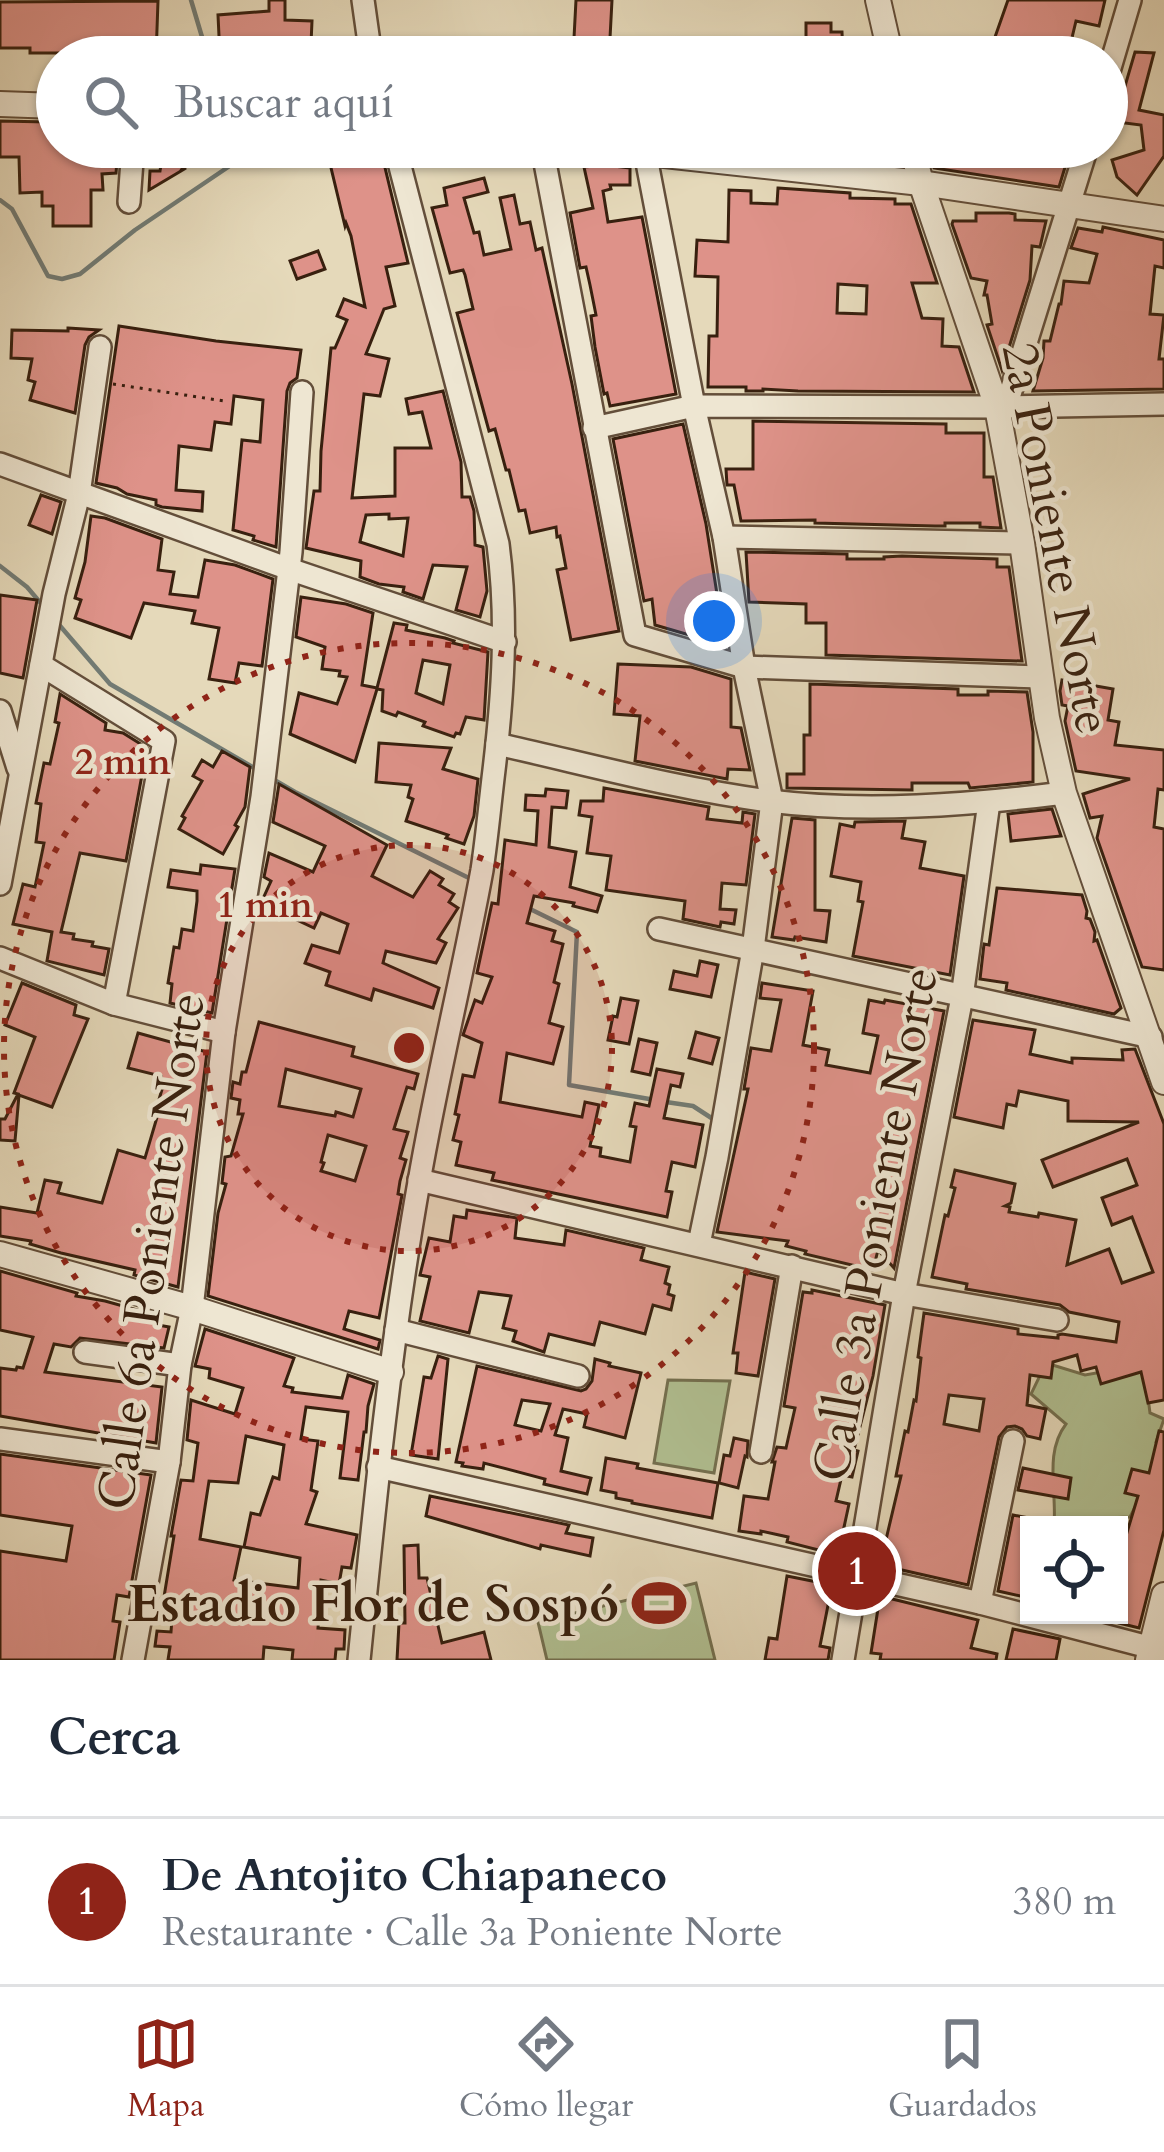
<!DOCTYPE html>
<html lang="es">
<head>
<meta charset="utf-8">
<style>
	:root { --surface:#fff; --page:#f6f6f7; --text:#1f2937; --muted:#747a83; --line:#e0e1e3; --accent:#8f2418 }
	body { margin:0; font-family:Cardo,serif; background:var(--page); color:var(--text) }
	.controls { position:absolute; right:36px; bottom:36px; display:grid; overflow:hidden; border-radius:0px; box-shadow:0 3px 9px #0004 }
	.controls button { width:108px; height:108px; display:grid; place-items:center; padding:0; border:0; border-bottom:3px solid var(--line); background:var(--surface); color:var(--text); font:60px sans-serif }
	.you { position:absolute; left:714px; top:621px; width:42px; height:42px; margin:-30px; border:9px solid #fff; border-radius:50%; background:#1a73e8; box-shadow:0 0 0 18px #1a73e833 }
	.badge { display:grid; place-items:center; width:78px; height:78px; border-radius:50%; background:var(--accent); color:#fff; font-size:39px; font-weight:700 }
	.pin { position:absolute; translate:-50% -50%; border:6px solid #fff; box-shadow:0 3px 12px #0006 }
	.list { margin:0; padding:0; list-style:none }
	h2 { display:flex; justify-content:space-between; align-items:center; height:156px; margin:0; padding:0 48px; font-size:51px }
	h2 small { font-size:39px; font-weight:400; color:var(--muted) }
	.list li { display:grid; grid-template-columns:78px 1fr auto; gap:36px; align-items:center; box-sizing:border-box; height:168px; padding:0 48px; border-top:3px solid var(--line) }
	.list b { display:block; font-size:45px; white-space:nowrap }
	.list p { margin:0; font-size:39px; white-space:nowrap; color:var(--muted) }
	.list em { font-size:39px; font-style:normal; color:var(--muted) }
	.icon { flex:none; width:66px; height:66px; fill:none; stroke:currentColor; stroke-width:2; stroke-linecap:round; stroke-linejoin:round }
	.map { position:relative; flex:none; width:1164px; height:1660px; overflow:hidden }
	.search { position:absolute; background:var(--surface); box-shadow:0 3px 9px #0004; left:36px; right:36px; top:36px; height:132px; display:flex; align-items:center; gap:30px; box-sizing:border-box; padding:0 42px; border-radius:66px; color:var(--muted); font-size:45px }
	.sheet { height:324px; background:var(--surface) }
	nav { display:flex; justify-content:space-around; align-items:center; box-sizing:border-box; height:168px; border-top:3px solid var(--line); background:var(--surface); font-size:33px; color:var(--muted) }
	nav a { display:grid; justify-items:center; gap:6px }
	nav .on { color:var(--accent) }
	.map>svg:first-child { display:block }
	.green { fill:#b1c092; stroke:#747050; stroke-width:3 }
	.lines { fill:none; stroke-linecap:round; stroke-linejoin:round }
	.stream { stroke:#727b74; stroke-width:4.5 }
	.building { fill:#de9289; stroke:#38200f; stroke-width:3; fill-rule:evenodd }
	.minor-casing { stroke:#634e3a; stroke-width:26 }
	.tertiary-casing { stroke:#634e3a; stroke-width:28 }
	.path { stroke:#38200f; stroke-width:3; stroke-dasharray:3 6; stroke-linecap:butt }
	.minor { stroke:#eee6d2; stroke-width:21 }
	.tertiary { stroke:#eee6d2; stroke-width:24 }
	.ring { fill:none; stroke:#8f2418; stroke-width:6; stroke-dasharray:6 12 }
	.labels { text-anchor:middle; stroke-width:9; stroke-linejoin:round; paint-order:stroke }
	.street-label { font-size:51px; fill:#38200f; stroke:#eee6d2 }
	.poi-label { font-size:51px; font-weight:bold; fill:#38200f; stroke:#eee6d2; text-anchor:end }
	.centre { fill:#8f2418; stroke:#eee6d2; stroke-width:6 }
	.ring-label { font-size:36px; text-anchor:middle; font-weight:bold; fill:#8f2418; stroke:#eee6d2; stroke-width:9; stroke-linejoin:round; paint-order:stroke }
</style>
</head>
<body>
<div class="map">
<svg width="1164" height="1660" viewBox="0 0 1164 1660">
	<rect width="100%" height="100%" fill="#e5d9ba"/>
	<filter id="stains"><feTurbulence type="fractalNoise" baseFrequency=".00167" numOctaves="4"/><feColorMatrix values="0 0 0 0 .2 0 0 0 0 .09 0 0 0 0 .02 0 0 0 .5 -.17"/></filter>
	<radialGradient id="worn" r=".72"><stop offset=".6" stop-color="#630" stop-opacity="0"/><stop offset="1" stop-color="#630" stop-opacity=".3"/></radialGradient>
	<g class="green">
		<path d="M1046 1363 1085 1375 1148 1364 1147 1390 1150 1413 1164 1419 1156 1442 1164 1450 1130 1517 1106 1518 1101 1525H1054C1057 1491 1044 1453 1066 1424L1031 1394Z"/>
		<path d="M668 1380 730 1381 714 1473 654 1463Z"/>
		<path d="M696 1583 715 1660H547L538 1622Z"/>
	</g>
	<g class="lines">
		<g class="stream">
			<path d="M191 0 208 57"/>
			<path d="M0 200 12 209 48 276 62 279 80 274 135 230 237 161 232 147"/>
			<path d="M0 566 27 587 44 607"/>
			<path d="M55 620 110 684 256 769"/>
			<path d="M271 778 295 792 475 881"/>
			<path d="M528 908 577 932 569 1085 655 1100"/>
			<path d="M666 1102 693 1106 716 1121"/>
		</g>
	</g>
	<g class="building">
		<path d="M269 0H285V20L312 21 311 44 354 42 356 57H278L277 44H250L251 57H220L218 15 269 11Z"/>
		<path d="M576 0H612L609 57H573Z"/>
		<path d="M1008 0H1105L1099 26 1076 21 1070 46 1045 45 1041 57H988Z"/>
		<path d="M158 1 156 57H78V55L66 53H30V48H0V2Z"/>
		<path d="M806 23H831V32H842L843 57H829V47H806Z"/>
		<path d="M1135 52 1154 53 1139 110 1164 115V156L1137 195 1117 177 1112 160 1144 150 1141 125 1117 122 1120 103Z"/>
		<path d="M0 121 48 122 49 136H57V147H81V156L110 155V161L117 160 116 173 102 174 103 190H91V226H53V206H42V192L20 193 19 157H0Z"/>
		<path d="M164 147H198L182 169 186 168 149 190 150 171H160Z"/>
		<path d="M326 147H380L408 263 386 267 395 306 384 309 366 354 389 359 380 396 364 394 352 498 395 496V448H431L422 412 409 414 406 399 443 391 461 462 462 497H470L474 511 475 545 483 547 487 591 480 617 456 610 467 567 433 565 423 599 403 592 404 587 379 584 360 577 361 561 306 548 314 491H320L321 451 331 348H335L347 320 337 316 344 299 365 307 351 236 346 223 345 226ZM389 514V519L408 518 403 556 360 542 366 515Z"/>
		<path d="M929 147H1023L1021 158 1066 164 1059 187 934 168Z"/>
		<path d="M605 165 630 168V185H610L611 189 603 191 608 222 642 217 676 394 610 406 607 393 604 394 595 347 591 316 596 315 590 285 586 267 580 268 570 213 593 208 584 167Z"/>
		<path d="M484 178 488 192 464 198 474 233 479 232 484 255 511 249 500 198 514 195 520 224 530 222 536 250 542 248 572 384 619 631 571 640 557 570 566 568 560 536 557 537 556 527 530 533 525 510 519 511 509 470H506L495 429 489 431 457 313 473 309 465 275 463 270 450 273 432 208 447 205 444 188Z"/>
		<path d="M778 188 850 193V198L895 199V204H911L937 283H912L922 318 943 319 942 346 959 347 974 392 798 391 763 389V391H746V387H708L709 336H717L718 277 695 276 697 240 728 242 729 190 751 191V203L777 204ZM838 284 867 286 866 314 837 313Z"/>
		<path d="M976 213H1009L1015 214V220L1046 221 1040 247 1032 246 1030 280 1002 370 987 325 992 324 987 295H984L987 281 971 278 952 224 953 221H976Z"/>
		<path d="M1103 227 1164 240V268L1155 266 1150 314 1164 315 1159 359H1164V389L1033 391 1043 358 1044 341H1050L1059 304H1061L1064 281 1089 283 1097 254 1071 248 1078 228 1102 232Z"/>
		<path d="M318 251 325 269 297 279 290 261Z"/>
		<path d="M119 326 216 341 301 350 297 378 290 383 287 391 276 547 253 540 254 536 233 530 242 440 260 442 263 400 234 396 231 424 215 422 211 450 179 446 176 490 203 492 202 511 162 507 156 505V500L127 494 117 488 96 483Z"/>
		<path d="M68 328 99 330 89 337 85 345 75 413 30 400 35 382 28 380 32 359 11 358 12 330 68 331Z"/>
		<path d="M753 421 946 424V433H984V477H993L1001 528 980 527V523H945V526H935L815 523V520L741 521 734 485H727L726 469H753Z"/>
		<path d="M683 424 706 524 725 645 716 643 715 638 703 639 655 625 652 599 644 601 613 439Z"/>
		<path d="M41 495 61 502 52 534 29 525Z"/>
		<path d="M91 516 105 518 162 539 158 570 174 572 170 594 198 597 205 560 235 565 273 579 262 666 239 663 235 683 209 679 219 628 192 623 195 611 144 603 131 638 75 618 81 600 75 598 85 562Z"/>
		<path d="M746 552 847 554V559H884V557L902 556 997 559V567H1009L1022 661 826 655V623H806V604L749 602Z"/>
		<path d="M0 595 37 600 23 678 0 673Z"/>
		<path d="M301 597 346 604 373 613 362 685 377 688 394 623 407 625 406 630 445 638 454 641 453 643 488 652 484 720 466 717 460 734 456 733 454 737 423 726 425 722 398 712 396 716 382 711 383 690 377 689 355 762 290 734 299 693 337 704 347 677 339 676 340 671 322 669 325 647 296 637ZM423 660 450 665 443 704 416 693Z"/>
		<path d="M618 664 691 667 731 679V727L741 728 750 770 728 769 727 779 635 761 640 716 614 714Z"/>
		<path d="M1062 680 1113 689 1108 720 1119 722 1115 745 1164 750V790L1158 789 1154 827 1164 829V970L1142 967 1097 838 1102 816 1090 818 1083 794 1130 779 1076 771 1065 721 1068 706 1062 705 1060 691Z"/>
		<path d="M810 684 958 689V695H988V691L1027 692 1033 732V782L970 788 968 783H912V790L787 788V774H804V735H810Z"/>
		<path d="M60 694 106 723 105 730 123 733 147 748 126 861 80 853 61 932 74 934 73 939 93 942 92 946 109 949 104 975 47 961 52 932 13 924 23 884 35 887 44 843 36 842 41 804 36 803 44 763 50 764 59 723 55 722Z"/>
		<path d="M379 743 451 748 443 769 478 779 474 816 464 844 446 838 448 835 406 821 413 799 408 797 411 785 376 782Z"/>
		<path d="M222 751 250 767 245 807 235 825 238 827 223 854 179 829 185 818 182 816 202 781 193 776 202 760 213 767Z"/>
		<path d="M279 784 387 845 372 876 413 897 430 871 443 879 439 885 454 894 449 902 458 908 438 939 446 943 436 963 386 951 383 963 439 988 433 1008 374 989 371 1000 326 985 330 972 305 963 312 945 339 953 348 924 321 913 314 928 261 903 271 881 264 877 269 853 313 872 325 846 273 822Z"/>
		<path d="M604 788 709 807 707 819 742 823 743 812 755 814 746 885 722 883 720 909 736 910 734 924 721 922 720 927 683 919 685 901 606 890 611 856 587 853 592 817 579 815 581 801H603Z"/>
		<path d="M546 789 568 791 566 808 552 807 549 847 576 852 570 887 602 896 597 912 573 906 574 903 534 896 527 923 555 931 552 941 563 944 554 982 559 984 549 1023 563 1027 553 1064 507 1053 500 1102 582 1117 585 1102 599 1105 590 1146 601 1148 600 1156 630 1162 636 1127 630 1126 635 1103 649 1106 657 1069 683 1074 680 1087 671 1085 664 1118 703 1125 695 1167 672 1162 666 1191 672 1192 667 1217 492 1180 494 1173 456 1165 461 1142 453 1140 459 1115 455 1114 462 1080 463 1075 474 1077 482 1043 463 1035 475 1000 482 1003 492 977 477 973 492 903 498 904 505 840 536 845 538 811 525 810 526 795 545 796Z"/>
		<path d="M1052 809 1061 836 1011 841 1008 814Z"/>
		<path d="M792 818 815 820V910L830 911 826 942 795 937 794 940 772 937Z"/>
		<path d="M905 821 902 838 925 842 920 868 964 876 950 975 853 956 863 902 858 901 861 882 831 876 840 824 854 827 855 822Z"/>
		<path d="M201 865 235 869 212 1013 170 1003 172 984 168 983 174 947 179 948 182 929 193 931 197 901V891L168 887 171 870 200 874Z"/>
		<path d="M997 888 1082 895 1087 911 1086 918 1090 919 1095 932 1094 941 1097 940 1121 1008 1114 1014 1006 990 1007 983 980 979 984 944 989 945Z"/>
		<path d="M700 961 718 965 711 997 670 989 674 971 697 976Z"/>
		<path d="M22 983 76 1005 74 1015 88 1019 52 1107 19 1095 15 1141 0 1140V1119H5L18 1094 14 1093 35 1037 5 1025Z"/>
		<path d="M762 983 813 991 803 1045 829 1050 826 1065 870 1073 878 1036 863 1033 869 1000 884 1003 885 1000 944 1011 894 1268 878 1250 873 1270 805 1254 806 1251 786 1246 788 1241 717 1232 748 1089H744L751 1048 771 1051 781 1000 760 998Z"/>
		<path d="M621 998 638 1001 629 1044 608 1040 613 1016 617 1017Z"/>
		<path d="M973 1020 1035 1030 1030 1054 1072 1063V1058L1123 1060 1122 1050 1135 1049 1164 1124V1400L1148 1403 1141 1372 1101 1384 1096 1367 1081 1371 1077 1355 1053 1362 1051 1378 1030 1375 1027 1405 1046 1409 1040 1439 1027 1436 1022 1429 1015 1426 1007 1427 999 1437 968 1585 880 1565 901 1476H896L905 1431 908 1432 914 1400 916 1401 921 1358 918 1357 924 1313 1018 1329V1334L1058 1338V1335L1062 1334 1116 1342 1119 1322 1069 1312 1060 1305 966 1289 967 1284 932 1277 945 1215 948 1216 955 1188 951 1187 955 1170 1015 1184 1011 1203 1005 1206 1010 1207 1009 1212 1038 1217 1039 1213 1076 1220 1067 1265 1109 1249 1122 1283 1153 1272 1132 1217 1112 1225 1102 1198 1137 1185 1127 1159 1053 1187 1042 1160 1139 1122 1068 1121V1101L1019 1091 1016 1106 1007 1104 1003 1128 954 1117ZM949 1395 984 1399 979 1431 944 1424Z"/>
		<path d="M259 1022 354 1047 352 1056 418 1074 414 1089 407 1087 394 1129 408 1132 400 1158 406 1160 400 1181 398 1194 402 1195 379 1318 349 1311 344 1329 380 1340 378 1349 208 1296 218 1213 226 1184 222 1183 225 1157 231 1156 243 1114H238L240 1100 231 1098 233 1082 240 1084 242 1072H246ZM286 1069 361 1089 353 1117 336 1112 335 1116 279 1106ZM328 1135 366 1146 355 1181 321 1171 324 1163 321 1162Z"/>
		<path d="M696 1032 719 1038 712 1064 689 1058Z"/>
		<path d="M138 1033 207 1052 178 1287 134 1275 135 1270 61 1253 30 1244 31 1241 0 1236V1207L37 1213 45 1180 61 1183 58 1193 102 1203 118 1150 145 1158 158 1114 155 1113 163 1086 159 1085 161 1076 128 1068Z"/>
		<path d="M639 1039 657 1043 650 1075 632 1071Z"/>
		<path d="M467 1210 517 1218 515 1238 564 1245 566 1230 644 1248 641 1260 669 1267 665 1283 670 1285 668 1294 674 1296 671 1310 653 1305 645 1334 600 1322 594 1345 549 1334 544 1352 513 1341 516 1331 503 1328 511 1296 479 1292 469 1333 420 1321 430 1277 420 1275 429 1238 450 1242 454 1216 466 1218Z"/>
		<path d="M0 1271 77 1293 76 1296 105 1301 159 1316 158 1325 169 1327 164 1348 80 1338 71 1347 54 1344 45 1372 162 1387 156 1443 0 1416V1368L16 1370 17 1367 23 1368 33 1337 0 1330Z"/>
		<path d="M745 1272 775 1279 758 1376 736 1373 738 1353H733Z"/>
		<path d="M812 1290 885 1305 873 1376 854 1450 858 1451 852 1477 842 1475 836 1501 849 1504 838 1555 787 1542 788 1537 761 1531V1534L739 1531 744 1496 768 1499 775 1462H772L777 1447 786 1448 795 1408 784 1406 803 1292 812 1293Z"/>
		<path d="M205 1329 294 1358 284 1386 293 1388 292 1392 342 1398 348 1375 374 1384 368 1406 366 1432H364L358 1480 340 1478 348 1412 306 1407 301 1439 318 1441 311 1490 317 1492 306 1524 357 1535 351 1568 342 1567 339 1584 321 1580 318 1628 345 1630 344 1649H336L335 1660H292L293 1650 264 1647 263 1660H168L170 1647 155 1646 157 1631 171 1632 173 1605 163 1603 174 1536H171L181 1480 193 1481 198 1443 187 1440 191 1400 235 1414 243 1388 209 1378 210 1369 195 1366ZM246 1436 284 1445 279 1479 273 1477 260 1515 251 1513 244 1547 300 1558 298 1588 234 1580 241 1547 200 1539 209 1481 238 1483Z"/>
		<path d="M438 1356 448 1359 438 1459 411 1455 424 1377 431 1378Z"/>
		<path d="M595 1359 610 1363 609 1366 641 1373 625 1438 584 1427 587 1414 563 1409 555 1435 568 1438 561 1471 591 1478 587 1494 544 1484 545 1479 484 1463 483 1469 462 1466 463 1463 456 1462 477 1366 581 1391 586 1389 592 1381ZM522 1400 550 1404 541 1431 515 1425Z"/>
		<path d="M1159 1431 1164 1432V1530L1139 1628 1119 1623V1538L1125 1539 1138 1496 1125 1493 1132 1469 1149 1473Z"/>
		<path d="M734 1438 748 1441 747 1457 745 1456 738 1488 719 1483 724 1455 730 1456Z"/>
		<path d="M0 1454 151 1475 129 1597 117 1595 113 1621 120 1622 114 1660H0V1551L66 1561 72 1526 0 1515Z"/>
		<path d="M606 1458 638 1464 637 1468 718 1483 712 1518 632 1503V1501L616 1498V1493L601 1490Z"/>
		<path d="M1023 1468 1071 1478 1068 1499 1018 1490Z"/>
		<path d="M430 1496 569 1525 566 1533 593 1538 590 1556 541 1545 540 1549 426 1516Z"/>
		<path d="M1013 1515 1029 1518V1598L998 1591Z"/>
		<path d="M418 1545 419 1578H427L442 1643 484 1632 491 1660H397L399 1623H405L404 1546Z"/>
		<path d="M787 1576 832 1585 820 1646 830 1648 828 1660H765L769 1638 777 1639Z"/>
		<path d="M880 1596 978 1620 971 1648 997 1654 996 1660H880L881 1654 871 1653Z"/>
		<path d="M1013 1629 1060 1639 1056 1660H1006Z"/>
	</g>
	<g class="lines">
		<defs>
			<g id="minor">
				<path d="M363 0 371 57"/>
				<path d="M1107 78 1130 0"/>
				<path d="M542 147 635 635 744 667 1041 677"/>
				<path d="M645 152 694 406 724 537 744 667 772 801 753 949 717 1157 699 1244"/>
				<path d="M129 202 133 147"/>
				<path d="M1006 407 1087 147"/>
				<path d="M594 428 694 406 997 407 1164 404"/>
				<path d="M0 464 289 569 505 642"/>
				<path d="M724 537 1022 543"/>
				<path d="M41 665 164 741 114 1004"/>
				<path d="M0 711 18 768"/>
				<path d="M497 744C587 764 677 789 769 801 865 813 969 805 1064 793"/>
				<path d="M0 884 54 594 79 494 100 347"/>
				<path d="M659 929 1151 1037"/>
				<path d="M0 958 114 1004 224 1032"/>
				<path d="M419 1180 904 1294 1057 1320"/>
				<path d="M396 1330 578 1376"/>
				<path d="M85 1352 180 1365"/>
				<path d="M0 1439 169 1462"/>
				<path d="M761 1452 792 1266"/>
				<path d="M378 1467 980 1603 1164 1651"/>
				<path d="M980 1603 1013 1441"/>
				<path d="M133 1660 169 1462 180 1365 192 1308 224 1032 262 797 291 552 302 392"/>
				<path d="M359 1660C375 1500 391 1340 419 1182 437 1077 463 974 482 870 487 837 490 803 494 770 503 694 508 620 498 544L395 147"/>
				<path d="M843 1660 904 1294 962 997 989 802"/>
			</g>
			<g id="tertiary">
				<path d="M878 0 891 57"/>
				<path d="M0 104 57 106"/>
				<path d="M591 147 921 183 1164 219"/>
				<path d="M912 147 921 183 997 407 1022 543 1047 718 1064 793 1164 1082"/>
				<path d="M0 1254 192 1308 391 1372"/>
				<path d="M1148 1660 1164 1595"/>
			</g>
		</defs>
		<use href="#minor" class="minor-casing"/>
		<use href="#tertiary" class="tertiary-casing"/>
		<path class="path" d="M113 384 224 401"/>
		<use href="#minor" class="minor"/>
		<use href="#tertiary" class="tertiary"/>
	</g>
	<circle cx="409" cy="1048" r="203" fill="#8f2418" fill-opacity=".12"/>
	<g class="ring">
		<circle cx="409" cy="1048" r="203"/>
		<circle cx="409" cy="1048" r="405"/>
	</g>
	<defs>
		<symbol id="stadium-bare" viewBox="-9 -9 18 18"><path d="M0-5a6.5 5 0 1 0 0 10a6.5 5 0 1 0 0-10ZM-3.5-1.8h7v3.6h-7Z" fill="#8f2418" stroke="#eee6d2" stroke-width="2.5" paint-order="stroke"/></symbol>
	</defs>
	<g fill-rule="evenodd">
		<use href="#stadium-bare" x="621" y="1565" width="76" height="76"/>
	</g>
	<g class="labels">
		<g class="street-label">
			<text transform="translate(1058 538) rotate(79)" y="18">2a Poniente Norte</text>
			<text transform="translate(874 1224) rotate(-80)" y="18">Calle 3a Poniente Norte</text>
			<text transform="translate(150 1251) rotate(-82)" y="18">Calle 6a Poniente Norte</text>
		</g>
		<g class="poi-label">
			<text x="619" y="1621">Estadio Flor de Sospó</text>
		</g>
	</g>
	<circle cx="409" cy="1048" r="18" class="centre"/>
	<g class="ring-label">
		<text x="123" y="774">2 min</text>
		<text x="265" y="917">1 min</text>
	</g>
	<rect width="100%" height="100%" filter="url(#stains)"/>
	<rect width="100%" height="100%" fill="url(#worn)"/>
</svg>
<div class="controls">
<button><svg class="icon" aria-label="locate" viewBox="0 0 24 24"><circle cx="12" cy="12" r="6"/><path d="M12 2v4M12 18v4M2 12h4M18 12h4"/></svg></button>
</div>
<div class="you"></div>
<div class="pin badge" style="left:857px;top:1571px">1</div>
<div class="search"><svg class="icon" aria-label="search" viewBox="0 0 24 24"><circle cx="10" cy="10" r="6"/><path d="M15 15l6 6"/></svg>Buscar aquí</div>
</div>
<section class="sheet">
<h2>Cerca<small></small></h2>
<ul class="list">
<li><span class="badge">1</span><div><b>De Antojito Chiapaneco</b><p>Restaurante · Calle 3a Poniente Norte</p></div><em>380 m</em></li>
</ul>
</section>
<nav>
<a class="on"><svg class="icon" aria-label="map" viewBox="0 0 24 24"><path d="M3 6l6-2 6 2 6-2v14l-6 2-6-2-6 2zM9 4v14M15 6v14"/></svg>Mapa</a>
<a><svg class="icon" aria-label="directions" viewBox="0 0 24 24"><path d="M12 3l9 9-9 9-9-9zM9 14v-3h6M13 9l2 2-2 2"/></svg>Cómo llegar</a>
<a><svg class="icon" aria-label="saved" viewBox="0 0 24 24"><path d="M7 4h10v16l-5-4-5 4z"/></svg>Guardados</a>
</nav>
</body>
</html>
